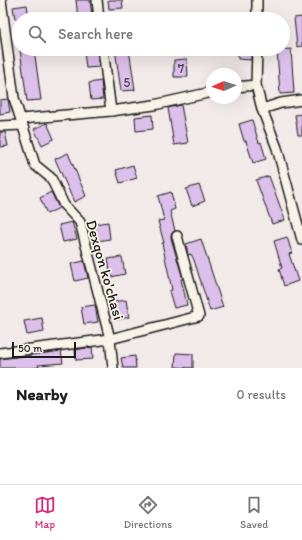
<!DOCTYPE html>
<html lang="en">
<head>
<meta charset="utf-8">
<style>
	:root { --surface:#fff; --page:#f6f6f6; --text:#222; --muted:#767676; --line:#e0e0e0; --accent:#db2777 }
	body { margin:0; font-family:Itim,sans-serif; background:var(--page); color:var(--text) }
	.compass { position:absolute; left:206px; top:68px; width:36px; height:36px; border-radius:50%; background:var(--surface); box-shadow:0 4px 16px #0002; rotate:267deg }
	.scale { position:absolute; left:12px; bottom:10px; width:64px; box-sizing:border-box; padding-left:4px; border:2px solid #1c1c1c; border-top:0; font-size:11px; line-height:14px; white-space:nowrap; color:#1c1c1c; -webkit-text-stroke:3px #f7f3e8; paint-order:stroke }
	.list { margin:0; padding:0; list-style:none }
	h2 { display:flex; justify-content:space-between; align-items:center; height:52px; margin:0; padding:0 16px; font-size:17px }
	h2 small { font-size:13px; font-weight:400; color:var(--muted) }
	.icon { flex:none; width:22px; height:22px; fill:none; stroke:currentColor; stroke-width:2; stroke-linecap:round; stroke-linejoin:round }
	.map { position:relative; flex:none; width:302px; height:368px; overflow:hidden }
	.search { position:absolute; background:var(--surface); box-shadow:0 4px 16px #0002; left:12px; right:12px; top:12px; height:44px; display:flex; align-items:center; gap:10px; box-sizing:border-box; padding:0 14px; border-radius:22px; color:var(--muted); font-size:15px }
	.sheet { height:116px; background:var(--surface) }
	nav { display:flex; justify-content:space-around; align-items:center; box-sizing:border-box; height:56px; border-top:1px solid var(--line); background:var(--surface); font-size:11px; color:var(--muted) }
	nav a { display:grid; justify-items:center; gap:2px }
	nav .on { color:var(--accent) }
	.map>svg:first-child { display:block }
	.building { fill:#ddbfec; stroke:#1c1c1c }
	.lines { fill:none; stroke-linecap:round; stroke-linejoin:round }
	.minor-casing { stroke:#1c1c1c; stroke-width:12 }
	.minor { stroke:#f7f3e8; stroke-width:9 }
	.labels { text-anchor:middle; stroke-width:3.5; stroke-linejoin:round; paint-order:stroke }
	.number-label { font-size:13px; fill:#4c4550 }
	.street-label { font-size:15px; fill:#1c1c1c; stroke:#f7f3e8 }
</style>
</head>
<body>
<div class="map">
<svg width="302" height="368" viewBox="0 0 302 368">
	<rect width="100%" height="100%" fill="#f2e9e9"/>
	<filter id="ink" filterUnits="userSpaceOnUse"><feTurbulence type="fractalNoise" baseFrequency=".025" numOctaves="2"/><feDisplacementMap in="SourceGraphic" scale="8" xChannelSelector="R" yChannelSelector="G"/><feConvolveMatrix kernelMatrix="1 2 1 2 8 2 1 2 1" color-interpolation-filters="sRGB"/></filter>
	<g filter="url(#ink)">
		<g class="building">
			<path d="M76 0H90L92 16 78 18Z"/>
			<path d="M108 0H122L123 8 109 9Z"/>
			<path d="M27 5 29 19H15L13 7Z"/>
			<path d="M302 17V46L297 47 294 18Z"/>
			<path d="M20 49H34L41 100 27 101Z"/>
			<path d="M97 49 99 67 86 68 84 51Z"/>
			<path d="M115 49H129L135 90 121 91Z"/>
			<path d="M238 49H251V60L238 59Z"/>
			<path d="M291 49 294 93 280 94 277 50Z"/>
			<path d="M187 59 188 77H174V60Z"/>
			<path d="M101 81 103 99 91 100 89 83Z"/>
			<path d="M8 99 10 112 0 114V100Z"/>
			<path d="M181 105 188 143 174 145 168 108Z"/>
			<path d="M302 114V135H298L295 115Z"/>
			<path d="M152 115 153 129 136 131 135 117Z"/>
			<path d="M252 120 259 143 261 142 266 159 253 163 246 141H244L239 124Z"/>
			<path d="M47 123 54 139 42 145 34 129Z"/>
			<path d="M0 132H5L8 146 0 147Z"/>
			<path d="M68 153 86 196 74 202 55 159Z"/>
			<path d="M133 165 137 178 120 183 116 170Z"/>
			<path d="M269 176 285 220 272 224 256 180Z"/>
			<path d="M199 185 205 201 192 206 186 189Z"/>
			<path d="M51 192 59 208 47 214 40 198Z"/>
			<path d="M171 192 175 209 170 211 175 231 171 234V238L183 279H181L187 305 174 308 169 291 172 290 162 243H164L158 221 164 220 158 196Z"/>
			<path d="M72 222 77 239 63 242 59 225Z"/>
			<path d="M108 222 110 239 97 241 94 224Z"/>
			<path d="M287 237 292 253 289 254 298 281 284 286 279 269 282 268 274 241Z"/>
			<path d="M201 239 223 307 210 311 194 260 191 254 188 255 186 244Z"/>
			<path d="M122 257 125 274 111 277 108 259Z"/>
			<path d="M84 261 88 278 75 281 71 264Z"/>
			<path d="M126 300 129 317 116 320 112 302Z"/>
			<path d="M95 305 98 322 84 324 81 307Z"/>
			<path d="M42 318 44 332 27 335 24 321Z"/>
			<path d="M92 347 93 359 76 360 75 350Z"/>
			<path d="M61 351 63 363 38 365 39 367 32 368H0V359Z"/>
			<path d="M176 353 193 354V368L175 367Z"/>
			<path d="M135 356 136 368H123L121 358Z"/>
		</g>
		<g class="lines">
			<defs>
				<g id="minor">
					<path d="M1 0 14 98 35 165 51 178 64 205 80 222 110 339 113 368"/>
					<path d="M97 0 99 19"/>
					<path d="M257 0V19"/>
					<path d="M103 49 111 111"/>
					<path d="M257 49 256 85 262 109 277 148 302 240"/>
					<path d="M236 87 256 85"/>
					<path d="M262 109 281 103 302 100"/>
					<path d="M21 119 111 111 154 105 212 92"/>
					<path d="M0 126 23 125"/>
					<path d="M0 353 110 339 199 316 177 236"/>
				</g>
			</defs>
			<use href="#minor" class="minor-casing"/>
			<use href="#minor" class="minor"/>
		</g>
	</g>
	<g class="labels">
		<g class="number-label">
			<text x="181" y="73">7</text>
			<text x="127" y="87">5</text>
		</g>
		<g class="street-label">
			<text transform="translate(105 270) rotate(74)" y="5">Dexqon ko'chasi</text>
		</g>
	</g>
</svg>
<svg class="compass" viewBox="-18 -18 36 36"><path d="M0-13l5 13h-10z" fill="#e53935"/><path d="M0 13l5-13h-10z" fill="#767676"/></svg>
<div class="scale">50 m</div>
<div class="search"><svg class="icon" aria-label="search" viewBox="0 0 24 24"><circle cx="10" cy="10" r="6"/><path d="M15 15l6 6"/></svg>Search here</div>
</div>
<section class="sheet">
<h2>Nearby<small>0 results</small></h2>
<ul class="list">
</ul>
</section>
<nav>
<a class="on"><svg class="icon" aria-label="map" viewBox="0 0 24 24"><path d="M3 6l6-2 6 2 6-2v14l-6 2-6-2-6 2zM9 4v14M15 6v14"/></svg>Map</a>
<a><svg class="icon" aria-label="directions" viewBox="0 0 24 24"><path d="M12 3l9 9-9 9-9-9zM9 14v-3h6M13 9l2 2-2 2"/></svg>Directions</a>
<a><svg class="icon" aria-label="saved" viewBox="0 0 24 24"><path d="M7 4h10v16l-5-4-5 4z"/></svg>Saved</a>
</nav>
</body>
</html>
